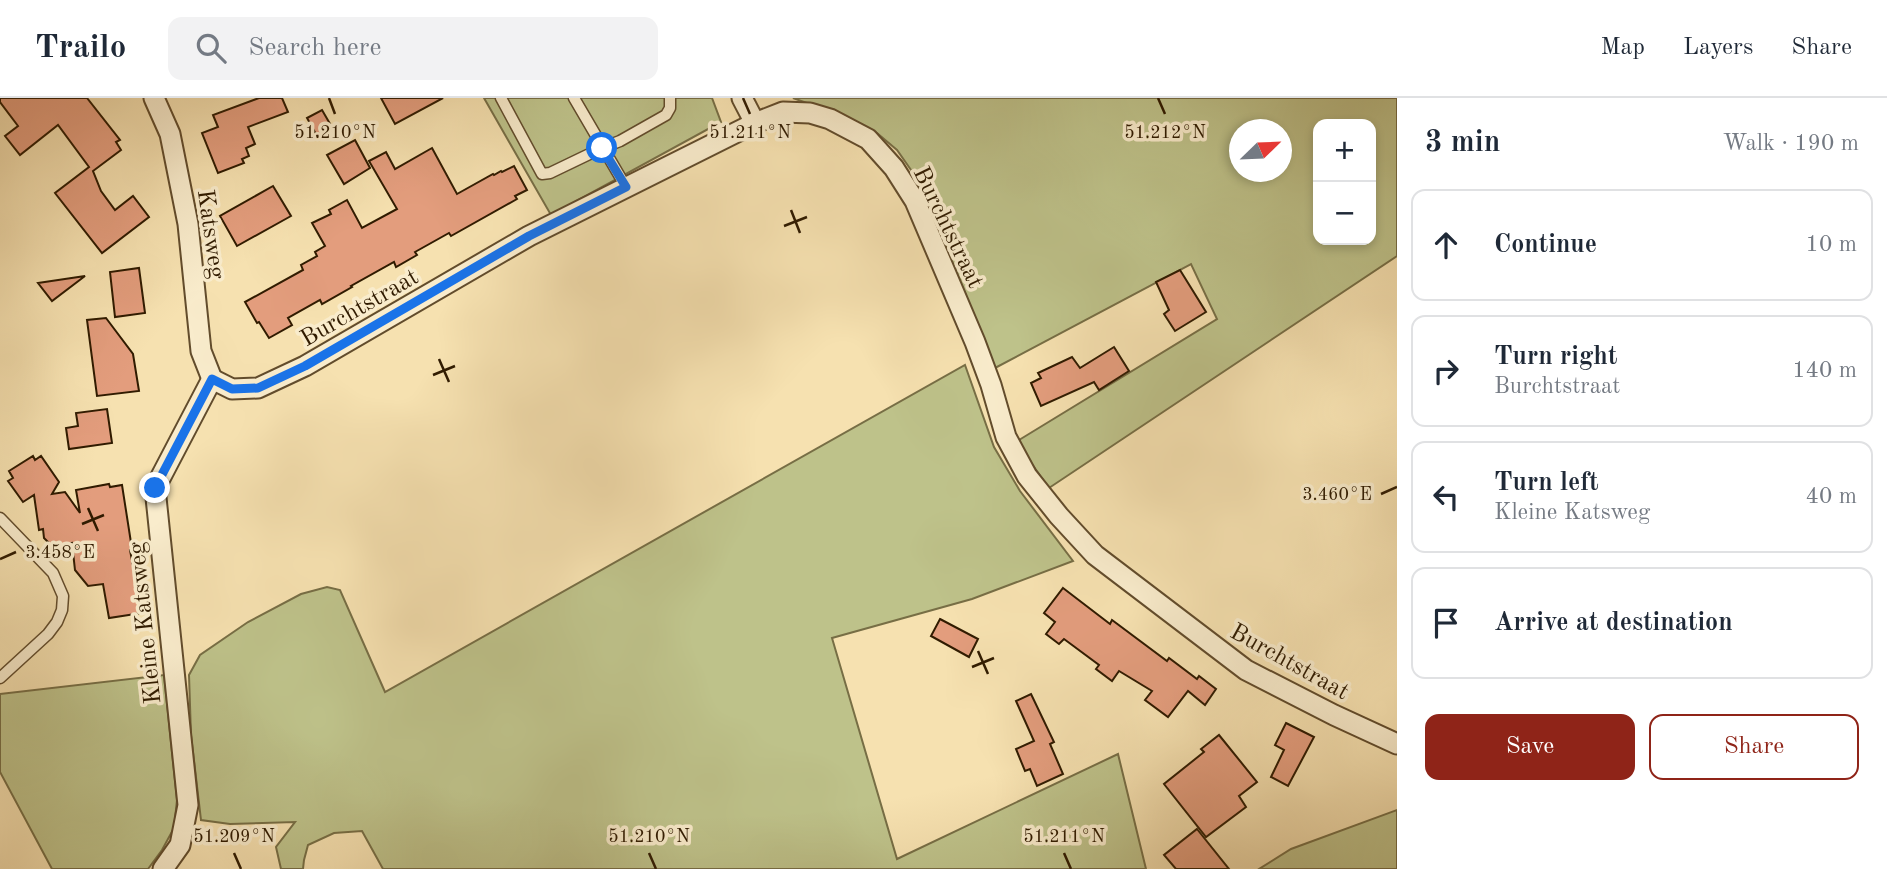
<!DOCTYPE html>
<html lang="en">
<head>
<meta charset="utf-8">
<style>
	:root { --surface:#fff; --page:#f2f2f3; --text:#1f2937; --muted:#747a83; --line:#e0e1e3; --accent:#8f2418 }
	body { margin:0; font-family:"Old Standard TT",serif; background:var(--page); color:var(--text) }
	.controls { position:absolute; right:21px; top:21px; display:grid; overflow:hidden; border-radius:14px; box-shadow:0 4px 10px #0003 }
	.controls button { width:63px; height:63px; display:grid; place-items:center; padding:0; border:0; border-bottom:2px solid var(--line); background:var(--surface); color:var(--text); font:35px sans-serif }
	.compass { position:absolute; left:1229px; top:21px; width:63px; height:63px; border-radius:50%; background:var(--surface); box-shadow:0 4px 10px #0003; rotate:67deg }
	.stop { position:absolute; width:21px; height:21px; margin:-16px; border:5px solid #1a73e8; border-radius:50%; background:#fff }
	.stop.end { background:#1a73e8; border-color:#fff; box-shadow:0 2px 7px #0008 }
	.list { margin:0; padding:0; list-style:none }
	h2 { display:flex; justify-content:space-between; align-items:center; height:91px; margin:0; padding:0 28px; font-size:30px }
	h2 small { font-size:23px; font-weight:400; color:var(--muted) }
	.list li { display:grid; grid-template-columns:46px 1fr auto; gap:21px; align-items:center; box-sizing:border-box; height:112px; margin:0 14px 14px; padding:0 14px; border:2px solid var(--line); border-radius:14px }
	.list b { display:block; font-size:26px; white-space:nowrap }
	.list p { margin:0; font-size:23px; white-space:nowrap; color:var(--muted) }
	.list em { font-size:23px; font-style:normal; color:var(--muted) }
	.actions { display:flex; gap:14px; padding:21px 28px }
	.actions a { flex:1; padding:16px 0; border:2px solid var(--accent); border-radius:14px; text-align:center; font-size:24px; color:var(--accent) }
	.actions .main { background:var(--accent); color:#fff }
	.icon { flex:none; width:38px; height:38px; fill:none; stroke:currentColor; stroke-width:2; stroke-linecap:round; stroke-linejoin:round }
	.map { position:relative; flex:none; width:1397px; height:771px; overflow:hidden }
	header { display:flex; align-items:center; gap:42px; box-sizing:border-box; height:98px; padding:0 35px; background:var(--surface); border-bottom:2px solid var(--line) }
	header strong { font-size:33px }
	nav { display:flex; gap:38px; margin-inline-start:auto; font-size:24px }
	.search { width:490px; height:63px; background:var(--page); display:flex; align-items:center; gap:18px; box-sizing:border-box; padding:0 24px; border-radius:14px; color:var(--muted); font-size:26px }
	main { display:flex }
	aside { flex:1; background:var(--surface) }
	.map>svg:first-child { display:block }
	.green { fill:#bec28a; stroke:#776e45; stroke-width:2; fill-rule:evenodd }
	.building { fill:#e39d7d; stroke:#301b00; stroke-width:2 }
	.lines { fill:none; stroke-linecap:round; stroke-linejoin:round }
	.lane-casing { stroke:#624c2c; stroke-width:13 }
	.street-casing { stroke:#624c2c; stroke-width:23 }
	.lane { stroke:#f9eccc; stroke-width:10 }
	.street { stroke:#f9eccc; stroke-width:19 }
	.route { stroke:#1a73e8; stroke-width:9 }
	.ticks { fill:none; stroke:#301b00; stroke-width:2.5 }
	.labels { text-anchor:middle; stroke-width:7; stroke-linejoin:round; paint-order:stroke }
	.street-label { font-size:24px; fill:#301b00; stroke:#f9eccc }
	.ticks-label { font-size:18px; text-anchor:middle; fill:#301b00; stroke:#f9eccc; stroke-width:7; stroke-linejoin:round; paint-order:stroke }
</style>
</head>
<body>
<header>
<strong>Trailo</strong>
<div class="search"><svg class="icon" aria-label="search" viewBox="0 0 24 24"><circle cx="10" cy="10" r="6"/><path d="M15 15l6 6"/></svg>Search here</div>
<nav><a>Map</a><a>Layers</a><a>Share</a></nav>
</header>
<main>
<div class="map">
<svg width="1397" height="771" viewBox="0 0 1397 771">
	<rect width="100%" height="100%" fill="#f6e1b0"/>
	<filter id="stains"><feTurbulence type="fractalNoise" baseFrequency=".00286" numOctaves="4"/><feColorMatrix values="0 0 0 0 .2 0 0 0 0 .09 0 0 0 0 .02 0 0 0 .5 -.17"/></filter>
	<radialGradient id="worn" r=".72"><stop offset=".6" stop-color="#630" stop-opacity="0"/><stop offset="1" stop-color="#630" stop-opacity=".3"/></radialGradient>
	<g class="green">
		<path d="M484 0H712L721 24 551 117Z"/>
		<path d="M793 0H1397V158L1049 390 1029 362 1019 342 1217 221 1191 166 995 270 928 109 911 72 897 52 877 35 848 20ZM1318 26H1371V142H1318ZM1240 32H1282V74H1240Z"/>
		<path d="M965 267 994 349 1020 393 1073 463 972 501 832 540 897 761 1118 656 1146 771H383L362 733 334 735 308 747 304 762 303 771H281L276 749 295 724 230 726 201 722 191 637 189 577 200 557 248 524 301 496 327 489 340 492 385 594Z"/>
		<path d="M164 577 177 702 174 730 162 752 148 771H52L0 674V596Z"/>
		<path d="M1397 712V771H1259L1291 751Z"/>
	</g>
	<g class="building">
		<path d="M0 0H87L120 42 116 44 121 52 93 73 101 93 115 112 133 98 149 119 102 155 55 95 89 69 58 27 20 57 5 38 18 28 0 4Z"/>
		<path d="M259 0H282L288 14 248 29 255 46 246 50 249 58 242 61 244 65 218 75 202 35 218 29 213 17Z"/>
		<path d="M381 0H443L395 26Z"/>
		<path d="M322 12 333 31 317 38 307 20Z"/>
		<path d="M355 42 370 70 344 86 327 57Z"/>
		<path d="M432 50 457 96 493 76 494 77 501 73 502 74 514 68 527 92 515 98 517 101 451 138 449 135 415 154 417 157 396 169 394 164 351 188 352 189 322 206 320 202 288 220 292 227 269 240 259 224 257 225 245 204 303 172 301 167 317 158 315 154 325 148 312 125 331 116 329 112 347 102 362 130 397 111 369 63 386 54 395 71Z"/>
		<path d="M273 88 291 118 237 148 220 118Z"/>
		<path d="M139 170 145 215 115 219 110 174Z"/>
		<path d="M1180 172 1206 214 1175 233 1164 216 1169 212 1156 184Z"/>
		<path d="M85 178 52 203 38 185Z"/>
		<path d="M106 220 133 256 139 293 97 298 87 222Z"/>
		<path d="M1114 249 1129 273 1099 292 1094 284 1041 308 1031 285 1041 280 1038 275 1072 259 1080 270Z"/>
		<path d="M107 311 112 345 69 351 66 330 78 328 76 315Z"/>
		<path d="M33 358 35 362 41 358 59 384 52 396 65 394 80 415 76 392 109 386 110 389 122 387 132 451 130 452 142 515 109 520 103 486 88 488 75 472 72 445 52 448 44 440 43 431 39 432 34 397 23 404 8 383 13 380 9 373Z"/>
		<path d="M1063 490 1110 526 1112 522 1167 563 1169 560 1197 581 1199 578 1216 591 1205 607 1188 593 1168 619 1145 602 1152 593 1119 573 1112 583 1096 571 1099 567 1064 541 1059 546 1046 536 1055 524 1044 515Z"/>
		<path d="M940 521 978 541 969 559 931 538Z"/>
		<path d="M1031 596 1054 644 1050 646 1063 676 1037 688 1030 671 1025 673 1016 651 1034 643 1016 603Z"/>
		<path d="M1286 625 1314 639 1288 688 1271 679 1284 652 1275 647Z"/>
		<path d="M1219 637 1257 684 1239 698 1246 709 1206 739 1164 686 1204 654 1201 651Z"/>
		<path d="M1197 731 1229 771H1176L1164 757Z"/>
	</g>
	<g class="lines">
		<defs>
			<g id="lane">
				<path d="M501 0 542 76 550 75 602 50 620 43 666 17 670 10V0"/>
				<path d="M574 0 626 89"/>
				<path d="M0 420 53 475 63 498 62 512 57 524 48 536 0 580"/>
			</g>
			<g id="street">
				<path d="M154 0 170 36 188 126 201 253 212 281"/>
				<path d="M742 0 755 25"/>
				<path d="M212 281 232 291 258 290 305 268 529 138 755 25 783 14 810 15 830 21 868 41 894 70 915 103 975 244 991 287 1006 339 1027 378 1059 418 1095 457 1246 572 1334 617 1397 646"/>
				<path d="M163 771 180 747 188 707 155 390 212 281"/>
			</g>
		</defs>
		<use href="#lane" class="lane-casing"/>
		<use href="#street" class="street-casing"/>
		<use href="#lane" class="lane"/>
		<use href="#street" class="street"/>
	</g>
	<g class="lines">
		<path class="route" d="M155 390 212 281 232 291 258 290 305 268 529 138 626 89 602 50"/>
	</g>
	<path class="ticks" d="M329 0 335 16M743 0 750 16M1158 0 1165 16M791 112 800 135M784 128 807 119M439 261 449 284M433 277 455 268M1381 396 1397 389M88 410 98 433M82 426 104 417M0 461 16 454M978 553 988 576M972 569 994 560M234 755 241 771M649 755 656 771M1064 755 1071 771"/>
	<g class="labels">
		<g class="street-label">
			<text transform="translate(949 129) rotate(64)" y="8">Burchtstraat</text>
			<text transform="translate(212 136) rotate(82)" y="8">Katsweg</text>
			<text transform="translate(359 209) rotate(-30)" y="8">Burchtstraat</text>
			<text transform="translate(144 525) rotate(-96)" y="8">Kleine Katsweg</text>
			<text transform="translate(1290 563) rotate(29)" y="8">Burchtstraat</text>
		</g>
	</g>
	<g class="ticks-label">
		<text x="335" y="40">51.210°N</text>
		<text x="750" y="40">51.211°N</text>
		<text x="1165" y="40">51.212°N</text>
		<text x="1337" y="402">3.460°E</text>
		<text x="60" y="460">3.458°E</text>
		<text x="234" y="744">51.209°N</text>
		<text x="649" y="744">51.210°N</text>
		<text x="1064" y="744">51.211°N</text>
	</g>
	<rect width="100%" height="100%" filter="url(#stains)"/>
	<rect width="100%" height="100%" fill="url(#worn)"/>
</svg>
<div class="controls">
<button>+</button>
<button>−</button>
</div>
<svg class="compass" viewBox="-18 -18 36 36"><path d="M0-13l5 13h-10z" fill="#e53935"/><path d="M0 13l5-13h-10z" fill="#747a83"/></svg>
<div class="stop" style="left:602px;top:50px"></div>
<div class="stop end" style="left:155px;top:390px"></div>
</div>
<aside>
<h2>3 min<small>Walk · 190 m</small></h2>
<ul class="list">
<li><svg class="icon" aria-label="ahead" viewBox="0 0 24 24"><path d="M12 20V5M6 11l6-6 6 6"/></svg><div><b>Continue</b></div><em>10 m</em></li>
<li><svg class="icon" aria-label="right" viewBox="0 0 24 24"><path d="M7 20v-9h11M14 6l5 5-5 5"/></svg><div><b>Turn right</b><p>Burchtstraat</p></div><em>140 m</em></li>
<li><svg class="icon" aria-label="left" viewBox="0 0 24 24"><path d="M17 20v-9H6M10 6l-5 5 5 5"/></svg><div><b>Turn left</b><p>Kleine Katsweg</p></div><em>40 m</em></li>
<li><svg class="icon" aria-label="arrive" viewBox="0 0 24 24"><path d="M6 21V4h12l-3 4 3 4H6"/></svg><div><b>Arrive at destination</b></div></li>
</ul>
<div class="actions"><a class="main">Save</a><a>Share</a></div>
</aside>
</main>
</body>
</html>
